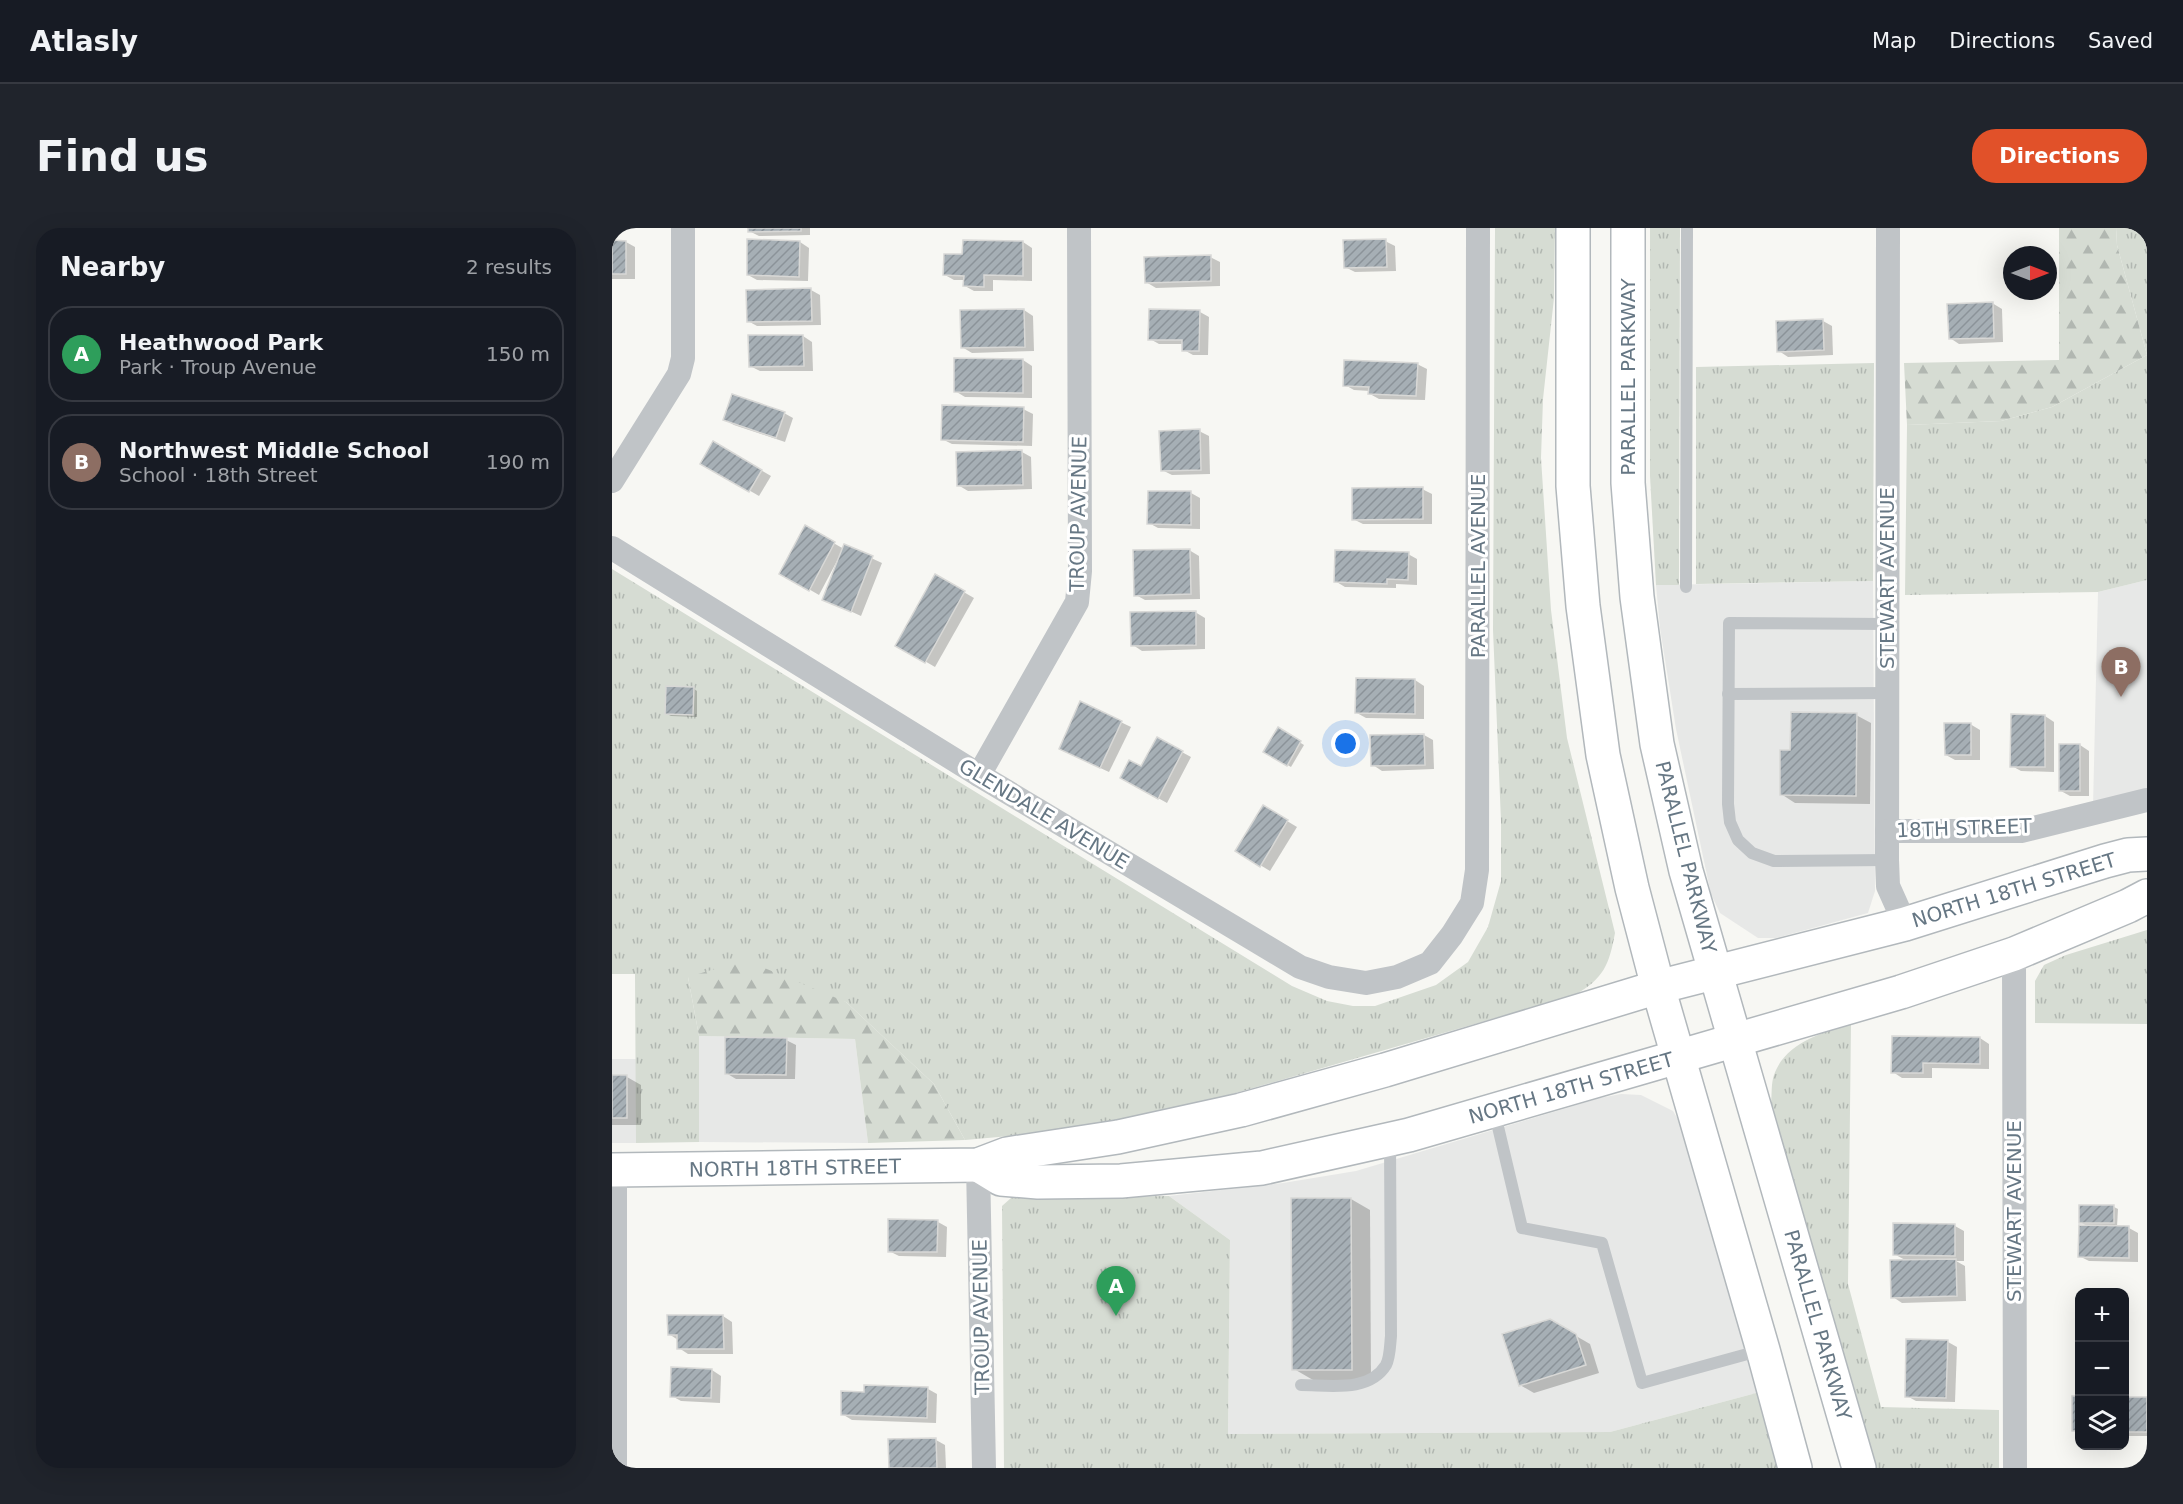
<!DOCTYPE html>
<html lang="en">
<head>
<meta charset="utf-8">
<style>
	:root { --surface:#171b24; --page:#20242c; --text:#f1f3f6; --muted:#9ea1a6; --line:#363941; --accent:#e15129 }
	body { margin:0; font-family:"DejaVu Sans",sans-serif; background:var(--page); color:var(--text) }
	.controls { position:absolute; right:18px; bottom:18px; display:grid; overflow:hidden; border-radius:12px; box-shadow:0 6px 24px #0002 }
	.controls button { width:54px; height:54px; display:grid; place-items:center; padding:0; border:0; border-bottom:2px solid var(--line); background:var(--surface); color:var(--text); font:30px sans-serif }
	.compass { position:absolute; left:1391px; top:18px; width:54px; height:54px; border-radius:50%; background:var(--surface); box-shadow:0 6px 24px #0002; rotate:90deg }
	.you { position:absolute; left:734px; top:516px; width:21px; height:21px; margin:-15px; border:4px solid #fff; border-radius:50%; background:#1a73e8; box-shadow:0 0 0 9px #1a73e833 }
	.badge { display:grid; place-items:center; width:39px; height:39px; border-radius:50%; background:var(--accent); color:#fff; font-size:20px; font-weight:700 }
	.pin { position:absolute; translate:-50% -50px; filter:drop-shadow(0 2px 3px #0008) }
	.pin::after { content:''; position:absolute; top:32px; width:21px; height:18px; background:inherit; clip-path:polygon(0 0,100% 0,50% 100%) }
	.list { margin:0; padding:0; list-style:none }
	h2 { display:flex; justify-content:space-between; align-items:center; height:78px; margin:0; padding:0 24px; font-size:26px }
	h2 small { font-size:20px; font-weight:400; color:var(--muted) }
	.list li { display:grid; grid-template-columns:39px 1fr auto; gap:18px; align-items:center; box-sizing:border-box; height:96px; margin:0 12px 12px; padding:0 12px; border:2px solid var(--line); border-radius:24px }
	.list b { display:block; font-size:22px; white-space:nowrap }
	.list p { margin:0; font-size:20px; white-space:nowrap; color:var(--muted) }
	.list em { font-size:20px; font-style:normal; color:var(--muted) }
	.icon { flex:none; width:33px; height:33px; fill:none; stroke:currentColor; stroke-width:2; stroke-linecap:round; stroke-linejoin:round }
	.map { position:relative; flex:none; width:1535px; height:1240px; overflow:hidden; border-radius:24px }
	header { display:flex; align-items:center; gap:36px; box-sizing:border-box; height:84px; padding:0 30px; background:var(--surface); border-bottom:2px solid var(--line) }
	header strong { font-size:28px }
	nav { display:flex; gap:33px; margin-inline-start:auto; font-size:21px }
	.intro { display:flex; align-items:center; justify-content:space-between; box-sizing:border-box; height:144px; padding:0 36px }
	h1 { margin:0; font-size:42px }
	.button { padding:15px 27px; border-radius:24px; background:var(--accent); color:#fff; font-size:21px; font-weight:700 }
	main { display:flex; gap:36px; padding:0 36px }
	aside { flex:1; background:var(--surface); border-radius:24px; box-shadow:0 6px 24px #0002 }
	.map>svg:first-child { display:block }
	.built { fill:#e7e8e7 }
	.grass { fill:url(#grass-tufts) }
	.forest { fill:url(#forest-firs) }
	.shadow { fill:#0003 }
	.building { fill:url(#building-hatch); stroke:#d8d8d6; stroke-width:1.5 }
	.lines { fill:none; stroke-linecap:round; stroke-linejoin:round }
	.secondary-casing { stroke:#b2b8bc; stroke-width:36 }
	.lane { stroke:#c0c4c7; stroke-width:12 }
	.street { stroke:#c0c4c7; stroke-width:24 }
	.secondary { stroke:#fff; stroke-width:33 }
	.labels { text-anchor:middle; stroke-width:6; stroke-linejoin:round; paint-order:stroke }
	.street-label { font-size:20px; fill:#667784; stroke:#fff }
</style>
</head>
<body>
<header>
<strong>Atlasly</strong>
<nav><a>Map</a><a>Directions</a><a>Saved</a></nav>
</header>
<div class="intro"><h1>Find us</h1><a class="button">Directions</a></div>
<main>
<aside>
<h2>Nearby<small>2 results</small></h2>
<ul class="list">
<li><span class="badge" style="background:#2e9e5b">A</span><div><b>Heathwood Park</b><p>Park · Troup Avenue</p></div><em>150 m</em></li>
<li><span class="badge" style="background:#8d6e63">B</span><div><b>Northwest Middle School</b><p>School · 18th Street</p></div><em>190 m</em></li>
</ul>
</aside>
<div class="map">
<svg width="1535" height="1240" viewBox="0 0 1535 1240">
	<defs>
		<pattern id="grass-tufts" width="24" height="20" patternUnits="userSpaceOnUse" patternTransform="scale(1.5)"><rect width="24" height="20" fill="#d6dcd3"/><path d="M3 7l-1-3M5 7V3M7 7l1-3M15 17l-1-3M17 17v-4M19 17l1-3" fill="none" stroke="#b1b7b1"/></pattern>
		<pattern id="forest-firs" width="22" height="20" patternUnits="userSpaceOnUse" patternTransform="scale(1.5)"><rect width="22" height="20" fill="#d6dcd3"/><path d="M5 1l3.5 6h-7zM16 11l3.5 6h-7z" fill="#b1b7b1"/></pattern>
		<pattern id="building-hatch" width="6" height="6" patternUnits="userSpaceOnUse" patternTransform="scale(1.5)"><rect width="6" height="6" fill="#a6afb5"/><path d="M-1 1l2-2M0 6l6-6M5 7l2-2" fill="none" stroke="#8b9399"/></pattern>
	</defs>
	<rect width="100%" height="100%" fill="#f7f7f3"/>
	<g class="built">
		<path d="M1535 352V574L1481 579 1486 364Z"/>
		<path d="M1261 353 1263 663 1256 685 1164 710H1146L1108 685 1099 666 1064 501 1048 400 1044 357Z"/>
		<path d="M87 808 243 811 256 915 87 914Z"/>
		<rect x="0" y="831" width="24" height="84"/>
		<path d="M1009 866 1029 867 1061 883 1073 903 1148 1164 998 1204 616 1206 618 1012 557 968 671 955 744 943 988 870Z"/>
	</g>
	<g class="grass">
		<path d="M883 0H943L942 70 931 171 929 230 939 382 955 510 1003 705C997 737 992 750 963 767L565 882 476 901 353 912 322 856 234 774 76 749 87 808V914L24 915 23 746H0V341L680 758 715 773 741 778H763L824 757 856 734 876 699 889 653V593L881 402Z"/>
		<path d="M1038 0H1068L1067 357H1044L1038 248Z"/>
		<path d="M1504 0H1535V127L1505 17Z"/>
		<path d="M1535 127V352L1486 364 1293 367 1295 197 1389 193 1440 179Z"/>
		<path d="M1262 135 1261 353 1084 356V139Z"/>
		<path d="M1535 702V796L1423 795V753L1432 737 1454 727Z"/>
		<path d="M1239 795 1236 1056 1269 1179 1387 1182V1240H1264L1159 875C1160 867 1159 855 1162 847 1173 815 1210 805 1239 795Z"/>
		<path d="M557 968 618 1012 616 1206 998 1204 1148 1164 1170 1240H392L390 978 399 970Z"/>
	</g>
	<g class="forest">
		<path d="M1447 0H1504L1505 17 1535 127 1440 179 1389 193 1295 197 1292 135 1447 132Z"/>
		<path d="M133 732 234 774 322 856 353 912 256 915 243 811 87 808 76 749Z"/>
	</g>
	<g class="shadow">
		<path d="M137 0H198V7L147 8 137 3Z"/>
		<path d="M773 13 783 18 784 43 743 44 733 39Z"/>
		<path d="M0 14H14L23 19V51H0Z"/>
		<path d="M188 14 197 20 196 53 145 52 136 47Z"/>
		<path d="M411 14 420 20V53L381 52V63H362L353 58V52H342L333 47 352 27Z"/>
		<path d="M598 29 608 34V58L544 60 534 54Z"/>
		<path d="M199 62 208 67 209 97 145 98 136 93Z"/>
		<path d="M1380 75 1390 81 1391 114 1347 116 1338 110Z"/>
		<path d="M412 82 421 88 422 123 360 125 350 119Z"/>
		<path d="M588 84 597 89 596 127H581L572 122V116H547L538 111Z"/>
		<path d="M1211 93 1220 98 1221 127 1176 129 1167 123Z"/>
		<path d="M191 108 200 114 201 143H148L138 138Z"/>
		<path d="M411 132 420 138V170L353 169 343 163Z"/>
		<path d="M805 136 815 141 813 172 767 171 758 166V163L742 162 733 157Z"/>
		<path d="M411 181 421 186 420 218 340 216 330 211Z"/>
		<path d="M172 185 181 190 173 214 122 197 113 192Z"/>
		<path d="M587 203 597 208 598 246 560 247 550 242Z"/>
		<path d="M102 215 159 248 147 268 90 235Z"/>
		<path d="M410 224 419 229 420 261 356 263 346 257V225Z"/>
		<path d="M810 261 820 266V296H751L741 291Z"/>
		<path d="M579 265 588 270V301L546 300 537 295Z"/>
		<path d="M193 299 232 321 233 318 270 335 249 388 212 371 228 332 226 331 207 367 169 345Z"/>
		<path d="M577 322 587 328 588 371 533 372 524 367Z"/>
		<path d="M796 326 805 331V357L784 356V360L733 359 723 353Z"/>
		<path d="M324 348 362 370 323 439 285 417Z"/>
		<path d="M583 384 593 390V421L530 423 521 417Z"/>
		<path d="M803 452 812 458V491L754 490 745 485Z"/>
		<path d="M81 460 85 463V489L59 488 55 486Z"/>
		<path d="M469 475 519 499 497 544 458 526Z"/>
		<path d="M1244 487 1259 495 1258 576 1183 575 1169 566Z"/>
		<path d="M1433 488 1442 494V544L1409 543 1400 538Z"/>
		<path d="M1358 496 1368 502V532H1343L1334 527Z"/>
		<path d="M666 501 692 517 679 539 653 524Z"/>
		<path d="M812 507 821 512 822 541 770 543 761 537Z"/>
		<path d="M546 511 579 529 555 575 510 550 530 540Z"/>
		<path d="M1468 517 1477 523V568H1458L1449 563Z"/>
		<path d="M652 579 685 599 658 643 625 623Z"/>
		<path d="M1368 810 1377 816V841L1320 840V850H1290L1281 844Z"/>
		<path d="M174 812 184 817 183 851H124L114 845Z"/>
		<path d="M0 848 15 849 29 857V897H0Z"/>
		<path d="M681 971H739L758 982 759 1152H701L682 1141Z"/>
		<path d="M1502 979 1506 981 1505 999 1517 1000 1526 1005V1034L1477 1033 1467 1028 1477 999 1468 994Z"/>
		<path d="M326 994 335 999 334 1029 287 1028 277 1023Z"/>
		<path d="M1343 998 1352 1003V1033H1344L1353 1038 1354 1073 1290 1075 1281 1069 1295 1033 1282 1026Z"/>
		<path d="M111 1088 120 1094 121 1126H76L67 1120 66 1112 57 1106V1089Z"/>
		<path d="M938 1093 978 1116 987 1145 922 1165 908 1157Z"/>
		<path d="M1336 1114 1345 1119 1343 1174 1304 1173 1295 1168Z"/>
		<path d="M100 1142 109 1148 108 1175 69 1173 60 1168Z"/>
		<path d="M316 1161 325 1166 324 1195 240 1192 230 1186 253 1166Z"/>
		<rect x="1512" y="1170" width="23" height="38"/>
		<path d="M324 1212 333 1217 334 1240H278Z"/>
	</g>
	<g class="building">
		<path d="M136 0H189V3L136 4Z"/>
		<path d="M135 11 188 13 187 49 135 47Z"/>
		<path d="M774 11 775 39 732 40 731 12Z"/>
		<path d="M0 12 14 13V46H0Z"/>
		<path d="M351 12 411 13V48L372 47V59L351 58 352 48 331 47 332 26H350Z"/>
		<path d="M599 27V53L533 55 532 29Z"/>
		<path d="M199 60 200 93 135 94 134 62Z"/>
		<path d="M1381 74 1382 110 1337 111 1335 76Z"/>
		<path d="M412 81 413 119 349 120 348 82Z"/>
		<path d="M537 81 588 82 587 123H570V112H536Z"/>
		<path d="M1211 91 1212 122 1165 124 1164 93Z"/>
		<path d="M136 107H191L192 138 137 139Z"/>
		<path d="M342 130 411 131V165L342 164Z"/>
		<path d="M732 132 806 135 804 168 756 166 757 159 731 158Z"/>
		<path d="M120 166 173 184 164 210 111 192Z"/>
		<path d="M330 177 412 179 411 214 329 212Z"/>
		<path d="M588 201 589 242 549 243 547 203Z"/>
		<path d="M101 213 150 242 137 264 88 236Z"/>
		<path d="M410 222 411 257 345 258 344 224Z"/>
		<path d="M811 259V291L740 292V260Z"/>
		<path d="M536 263H579V297L535 296Z"/>
		<path d="M193 297 223 314 197 363 167 346Z"/>
		<path d="M232 316 261 328 239 384 210 372Z"/>
		<path d="M578 321 579 366 522 368 521 322Z"/>
		<path d="M723 322 797 324 796 352 775 351V356L722 354Z"/>
		<path d="M323 346 353 363 313 435 283 418Z"/>
		<path d="M584 383V417L519 418 518 384Z"/>
		<path d="M744 450 803 451V486L743 485Z"/>
		<path d="M54 458 82 459 81 487 53 486Z"/>
		<path d="M468 473 510 493 488 540 447 521Z"/>
		<path d="M1179 484 1245 485 1244 568 1168 567V522H1178Z"/>
		<path d="M1399 486 1433 487V539H1398Z"/>
		<path d="M1332 495H1359V527H1333Z"/>
		<path d="M666 499 689 513 675 538 651 524Z"/>
		<path d="M812 506 813 537 759 538 758 507Z"/>
		<path d="M545 509 571 523 546 571 508 550 517 532 529 538Z"/>
		<rect x="1447" y="516" width="21" height="47"/>
		<path d="M651 577 676 592 648 639 623 623Z"/>
		<path d="M1280 808 1368 809V836L1311 835V845H1279Z"/>
		<path d="M113 809 175 810 174 847 113 846Z"/>
		<rect x="0" y="847" width="15" height="43"/>
		<path d="M679 970H739L740 1142H680Z"/>
		<rect x="1467" y="977" width="35" height="18"/>
		<path d="M276 991 326 992 325 1024H276Z"/>
		<path d="M1281 995 1343 996V1028L1281 1027Z"/>
		<path d="M1467 997 1517 998V1030L1466 1029Z"/>
		<path d="M1344 1031 1345 1068 1279 1070 1278 1032Z"/>
		<path d="M55 1087H111L112 1121H65V1107H56Z"/>
		<path d="M938 1091 964 1106 974 1137 907 1158 890 1106Z"/>
		<path d="M1294 1111 1336 1112 1334 1170 1293 1169Z"/>
		<path d="M59 1139 100 1141 99 1170 58 1169Z"/>
		<path d="M252 1157 316 1159 315 1190 229 1187V1163L252 1164Z"/>
		<rect x="1460" y="1168" width="8" height="35"/>
		<rect x="1512" y="1169" width="23" height="35"/>
		<path d="M324 1210 325 1240H277L276 1211Z"/>
	</g>
	<g class="lines">
		<defs>
			<g id="secondary">
				<path d="M961 0V258L971 378 991 527 1020 660 1046 759 1151 1122 1183 1240"/>
				<path d="M1016 0V255L1025 369 1045 516 1074 643 1247 1240"/>
				<path d="M366 937 389 951 426 954 509 953 650 940 797 907 1289 764 1402 726 1516 678 1535 668"/>
				<path d="M0 942 366 937 395 926 506 909 629 882 773 842 1046 759 1293 696 1493 633 1516 627 1535 626"/>
			</g>
		</defs>
		<use href="#secondary" class="secondary-casing"/>
		<g class="lane">
			<path d="M1074 359 1075 0"/>
			<path d="M1275 396 1117 395 1116 576 1118 594 1126 612 1140 625 1162 633 1275 632"/>
			<path d="M1116 466 1275 465"/>
			<path d="M882 882 910 1000 990 1015 1030 1155 1150 1122"/>
			<path d="M689 1157C717 1157 757 1165 774 1137 778 1130 778 1117 779 1108L778 912"/>
		</g>
		<g class="street">
			<path d="M1276 0 1275 632 1276 658 1293 696"/>
			<path d="M0 253 67 146 71 130V0"/>
			<path d="M0 320 367 547 688 739 717 749 754 755 785 749 818 735 840 707 860 675 865 642 866 0"/>
			<path d="M367 547 465 374 468 343 467 0"/>
			<path d="M1275 603H1409L1535 572"/>
			<path d="M1402 726 1403 1240"/>
			<path d="M366 937 372 1240"/>
			<path d="M3 942V1240"/>
		</g>
		<use href="#secondary" class="secondary"/>
	</g>
	<g class="labels">
		<g class="street-label">
			<text transform="translate(1016 149) rotate(-90)" y="7">PARALLEL PARKWAY</text>
			<text transform="translate(466 286) rotate(-89)" y="7">TROUP AVENUE</text>
			<text transform="translate(866 338) rotate(-90)" y="7">PARALLEL AVENUE</text>
			<text transform="translate(1275 350) rotate(-90)" y="7">STEWART AVENUE</text>
			<text transform="translate(432 586) rotate(31)" y="7">GLENDALE AVENUE</text>
			<text transform="translate(1352 600) rotate(-2)" y="7">18TH STREET</text>
			<text transform="translate(1074 629) rotate(76)" y="7">PARALLEL PARKWAY</text>
			<text transform="translate(1402 662) rotate(-17)" y="7">NORTH 18TH STREET</text>
			<text transform="translate(959 860) rotate(-16)" y="7">NORTH 18TH STREET</text>
			<text transform="translate(183 940) rotate(-1)" y="7">NORTH 18TH STREET</text>
			<text transform="translate(1402 983) rotate(-90)" y="7">STEWART AVENUE</text>
			<text transform="translate(369 1089) rotate(-91)" y="7">TROUP AVENUE</text>
			<text transform="translate(1206 1097) rotate(74)" y="7">PARALLEL PARKWAY</text>
		</g>
	</g>
</svg>
<div class="controls">
<button>+</button>
<button>−</button>
<button><svg class="icon" aria-label="layers" viewBox="0 0 24 24"><path d="M12 4l9 5-9 5-9-5zM3 14l9 5 9-5"/></svg></button>
</div>
<svg class="compass" viewBox="-18 -18 36 36"><path d="M0-13l5 13h-10z" fill="#e53935"/><path d="M0 13l5-13h-10z" fill="#9ea1a6"/></svg>
<div class="you"></div>
<div class="pin badge" style="left:504px;top:1088px;background:#2e9e5b">A</div>
<div class="pin badge" style="left:1509px;top:469px;background:#8d6e63">B</div>
</div>
</main>
</body>
</html>
